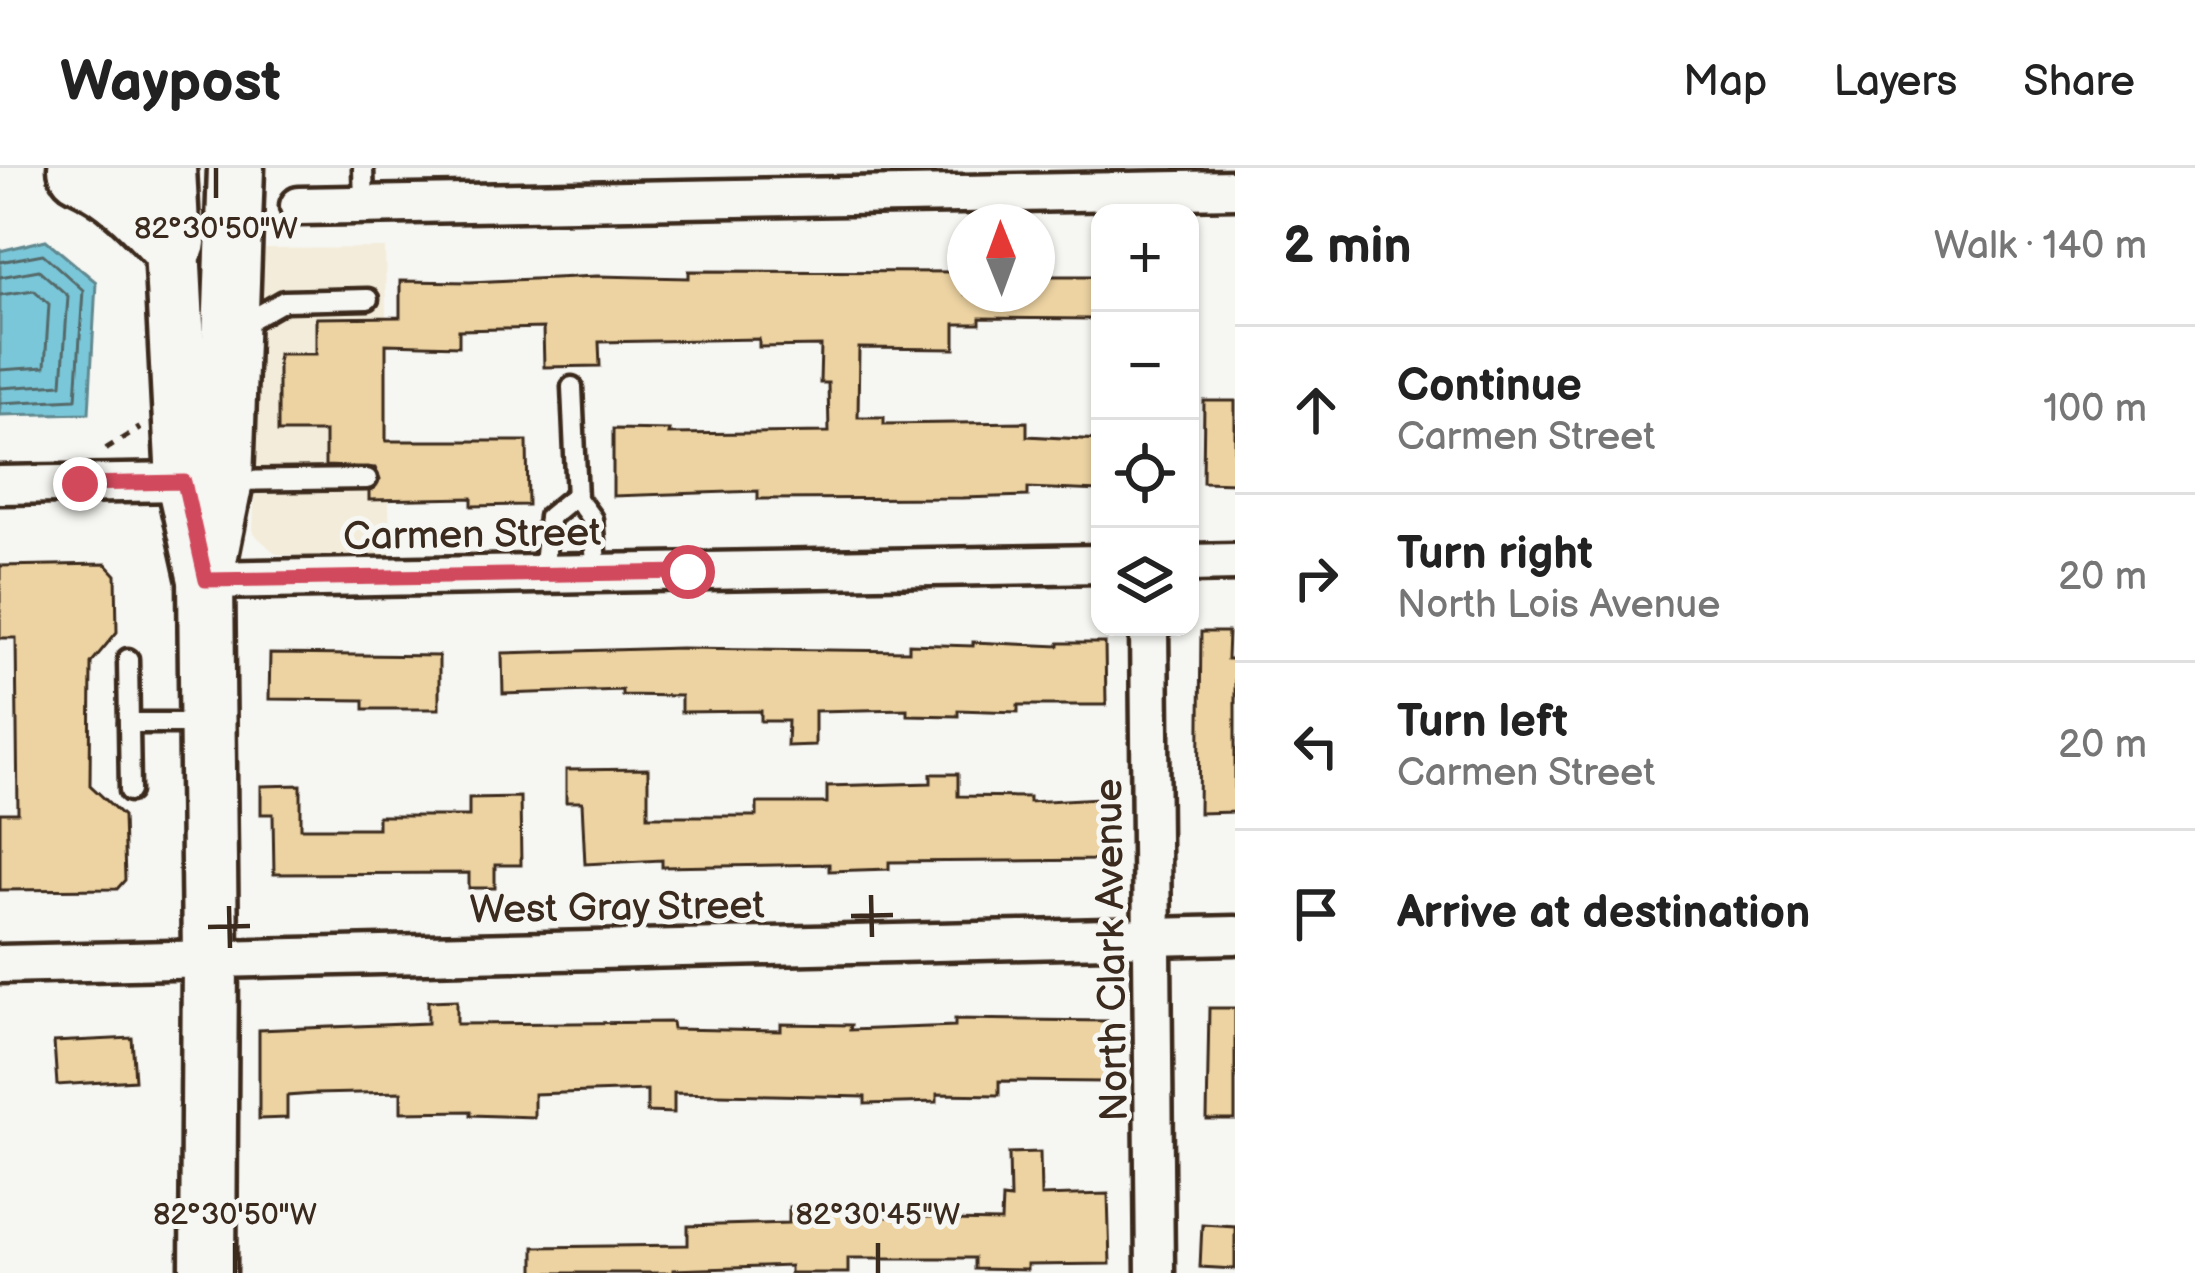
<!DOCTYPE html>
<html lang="en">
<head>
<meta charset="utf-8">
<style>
	:root { --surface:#fff; --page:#f2f2f2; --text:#222; --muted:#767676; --line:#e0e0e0 }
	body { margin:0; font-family:"Balsamiq Sans",sans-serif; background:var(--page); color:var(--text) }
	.controls { position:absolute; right:36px; top:36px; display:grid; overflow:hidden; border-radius:24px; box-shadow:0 3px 9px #0004 }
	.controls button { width:108px; height:108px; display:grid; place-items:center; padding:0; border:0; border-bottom:3px solid var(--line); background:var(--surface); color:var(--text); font:60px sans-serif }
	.compass { position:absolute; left:947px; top:36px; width:108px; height:108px; border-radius:50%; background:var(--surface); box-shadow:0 3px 9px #0004; rotate:359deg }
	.stop { position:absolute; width:36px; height:36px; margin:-27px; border:9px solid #d1495b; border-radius:50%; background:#fff }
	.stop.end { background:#d1495b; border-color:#fff; box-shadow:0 3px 12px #0008 }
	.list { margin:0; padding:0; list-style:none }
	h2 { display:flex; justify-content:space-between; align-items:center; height:156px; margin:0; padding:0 48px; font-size:51px }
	h2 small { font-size:39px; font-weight:400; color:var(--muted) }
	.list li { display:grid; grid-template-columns:78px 1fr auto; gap:36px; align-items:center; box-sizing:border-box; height:168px; padding:0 48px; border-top:3px solid var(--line) }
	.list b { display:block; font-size:45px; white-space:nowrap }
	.list p { margin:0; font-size:39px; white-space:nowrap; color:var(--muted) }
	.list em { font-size:39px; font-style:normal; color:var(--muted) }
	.icon { flex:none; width:66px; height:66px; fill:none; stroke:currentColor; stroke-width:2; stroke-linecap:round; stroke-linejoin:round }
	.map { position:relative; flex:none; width:1235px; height:1105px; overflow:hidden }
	header { display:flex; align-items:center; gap:72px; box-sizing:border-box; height:168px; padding:0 60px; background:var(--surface); border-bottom:3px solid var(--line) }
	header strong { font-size:57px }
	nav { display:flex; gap:66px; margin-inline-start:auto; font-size:42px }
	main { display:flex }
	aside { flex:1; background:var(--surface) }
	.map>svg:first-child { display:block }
	.built { fill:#f3ecda }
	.water { fill:#7ac7d9; stroke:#61888e; stroke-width:3 }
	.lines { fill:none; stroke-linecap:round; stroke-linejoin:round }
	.shore { stroke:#546969; stroke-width:3 }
	.building { fill:#edd3a2; stroke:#3b2a1e; stroke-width:3 }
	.lane-casing { stroke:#3b2a1e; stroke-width:27 }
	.street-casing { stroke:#3b2a1e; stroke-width:45 }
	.secondary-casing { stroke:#3b2a1e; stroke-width:63 }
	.highway-casing { stroke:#3b2a1e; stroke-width:75 }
	.path { stroke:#3b2a1e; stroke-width:6; stroke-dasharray:9 9; stroke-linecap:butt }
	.lane { stroke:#f6f6f2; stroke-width:18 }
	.street { stroke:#f6f6f2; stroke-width:36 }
	.secondary { stroke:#f6f6f2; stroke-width:54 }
	.highway { stroke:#f6f6f2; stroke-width:66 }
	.route { stroke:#d1495b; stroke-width:15 }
	.ticks { fill:none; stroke:#3b2a1e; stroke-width:4.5 }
	.labels { text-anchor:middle; stroke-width:10; stroke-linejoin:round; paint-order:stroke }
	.street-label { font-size:39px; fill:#3b2a1e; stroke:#f6f6f2 }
	.ticks-label { font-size:30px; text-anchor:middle; fill:#3b2a1e; stroke:#f6f6f2; stroke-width:10; stroke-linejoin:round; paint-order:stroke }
</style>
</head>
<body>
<header>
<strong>Waypost</strong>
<nav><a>Map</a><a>Layers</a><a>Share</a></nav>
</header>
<main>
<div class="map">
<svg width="1235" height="1105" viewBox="0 0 1235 1105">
	<rect width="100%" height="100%" fill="#f6f6f2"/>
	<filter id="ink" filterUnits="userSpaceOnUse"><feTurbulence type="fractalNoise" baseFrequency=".00833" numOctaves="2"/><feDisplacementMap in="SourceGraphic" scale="24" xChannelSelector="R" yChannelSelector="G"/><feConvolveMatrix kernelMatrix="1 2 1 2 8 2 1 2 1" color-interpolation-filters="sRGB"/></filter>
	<g filter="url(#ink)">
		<path class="built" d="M385 80 390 396 276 386 253 365 263 81Z"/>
		<path class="water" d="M46 72 96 114 89 245 0 247V83Z"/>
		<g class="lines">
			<g class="shore">
				<path d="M0 94 43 86 83 122 76 231 0 235"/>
				<path d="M0 109 39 102 68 128 62 216 0 220"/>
				<path d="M0 127 34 122 49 136 45 199 0 202"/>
			</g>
		</g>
		<g class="building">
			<path d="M689 103 965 104V126H1037V108H1093V151L980 150V156H955V181L859 180 858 249H884V256L1027 254V268L1100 272V323L1028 320V328L962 330 758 331V323L613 328V261L669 262 668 266 829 264 828 215H820L821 178 759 179V171L599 174 600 198 544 199 543 160 459 162V178L386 176V273H527L528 337 472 338V330L369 332V324L380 312 375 300 325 298V264H278V186H316V150L400 149V113L470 114 597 108 689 110Z"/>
			<path d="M1204 233H1235V315L1203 314Z"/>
			<path d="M106 396 116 407 117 464 91 495 90 617 123 648 125 712 117 721 0 722V645H18L16 470H0V398Z"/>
			<path d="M1201 464H1228L1227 491H1235V644L1199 645Z"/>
			<path d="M973 474 1059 478V475H1105L1106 537H1018V544L958 542V548L907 547V541L815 543V577L787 578 788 553H761V543L681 544V528L622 527V522L503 526 502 485 681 480 909 483V476L973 478Z"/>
			<path d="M270 486 439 488V541H364V532L269 531Z"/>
			<path d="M648 601V648H757V635H827V618L931 615V606H958V628L1029 629V634L1099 630 1102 692 889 694V701L829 703V696L662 699V692L585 696 582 634H566V602Z"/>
			<path d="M301 617V660H378V648H469V630L520 629 521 697H495V720H469V705L274 706 273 646H261V618Z"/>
			<path d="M457 832V856L672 854 673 861 781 863V856L851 857 850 862 955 858V851L1107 853 1106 914 999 913V927L937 926V934L865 936V929L674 925V945L647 944V922L534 926V949L471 947V943L401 944V924L314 926 287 928V950L259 951V862L428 855V833Z"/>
			<path d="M1209 840H1235V952H1207Z"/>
			<path d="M132 870 135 912 57 917 54 874Z"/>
			<path d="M1040 984 1041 1028 1108 1026 1110 1096 1027 1097V1102L974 1101V1090H848V1105H790V1098L673 1102V1105H534V1079L688 1077V1058L789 1055V1039H847V1049H949V1053L1001 1054 1002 1030 1010 1031 1009 985Z"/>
			<path d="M1202 1056 1235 1058V1101L1200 1099Z"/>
		</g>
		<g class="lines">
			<defs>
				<g id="lane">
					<path d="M363 0 364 37"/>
					<path d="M240 158 284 133 368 131"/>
					<path d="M572 219 577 331 592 351 597 405"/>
					<path d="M230 313 367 311"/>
					<path d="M543 406 549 349 571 331H577"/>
					<path d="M128 491 130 623"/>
					<path d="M129 555H202"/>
				</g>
				<g id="street">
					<path d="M299 38 1235 21"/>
					<path d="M0 317 184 314"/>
					<path d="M1190 395 1235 394"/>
					<path d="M206 412 1100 396"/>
					<path d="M1149 459 1155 1105"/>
					<path d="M0 796 1235 767"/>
				</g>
				<g id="secondary">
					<path d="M168 0 184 314 206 412 210 790 208 1105"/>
					<path d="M209 392 225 313 236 0"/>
				</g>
				<path id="highway" d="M82 0C119 17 145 44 172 74"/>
			</defs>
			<use href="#lane" class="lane-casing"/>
			<use href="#street" class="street-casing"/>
			<use href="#secondary" class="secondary-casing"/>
			<use href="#highway" class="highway-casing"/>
			<path class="path" d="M106 281 140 260"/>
			<use href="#lane" class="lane"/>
			<use href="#street" class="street"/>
			<use href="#secondary" class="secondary"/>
			<use href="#highway" class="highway"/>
		</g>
	</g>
	<g class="lines" filter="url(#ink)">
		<path class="route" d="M80 316 184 314 206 412 688 404"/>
	</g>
	<path class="ticks" d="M216 0V30M871 727 872 769M229 738 230 780M851 748 893 747M208 759 250 758M235 1075V1105M878 1075V1105"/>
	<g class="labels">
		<g class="street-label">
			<text transform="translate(472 365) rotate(-1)" y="14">Carmen Street</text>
			<text transform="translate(617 738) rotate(-1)" y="14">West Gray Street</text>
			<text transform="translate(1110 782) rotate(-91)" y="14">North Clark Avenue</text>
		</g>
	</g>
	<g class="ticks-label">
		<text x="216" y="70">82°30'50"W</text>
		<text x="235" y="1056">82°30'50"W</text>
		<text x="878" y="1056">82°30'45"W</text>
	</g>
</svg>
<div class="controls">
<button>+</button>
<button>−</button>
<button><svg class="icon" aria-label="locate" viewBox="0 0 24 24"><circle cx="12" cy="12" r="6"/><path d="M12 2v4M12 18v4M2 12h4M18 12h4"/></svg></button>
<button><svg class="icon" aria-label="layers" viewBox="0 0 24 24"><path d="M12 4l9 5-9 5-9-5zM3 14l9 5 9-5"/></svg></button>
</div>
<svg class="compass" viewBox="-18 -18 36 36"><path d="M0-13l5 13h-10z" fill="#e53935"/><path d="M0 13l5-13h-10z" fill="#767676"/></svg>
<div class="stop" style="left:688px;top:404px"></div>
<div class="stop end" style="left:80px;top:316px"></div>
</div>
<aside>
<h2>2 min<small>Walk · 140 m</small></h2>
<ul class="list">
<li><svg class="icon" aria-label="ahead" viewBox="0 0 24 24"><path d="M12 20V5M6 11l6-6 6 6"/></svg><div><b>Continue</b><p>Carmen Street</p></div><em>100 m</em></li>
<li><svg class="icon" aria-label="right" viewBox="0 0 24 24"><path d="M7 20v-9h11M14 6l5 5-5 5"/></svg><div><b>Turn right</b><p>North Lois Avenue</p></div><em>20 m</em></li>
<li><svg class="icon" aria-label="left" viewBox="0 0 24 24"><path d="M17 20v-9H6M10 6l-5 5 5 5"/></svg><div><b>Turn left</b><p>Carmen Street</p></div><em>20 m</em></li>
<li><svg class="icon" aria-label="arrive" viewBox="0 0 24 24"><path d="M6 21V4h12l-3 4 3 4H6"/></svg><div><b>Arrive at destination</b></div></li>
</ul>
</aside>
</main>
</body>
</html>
